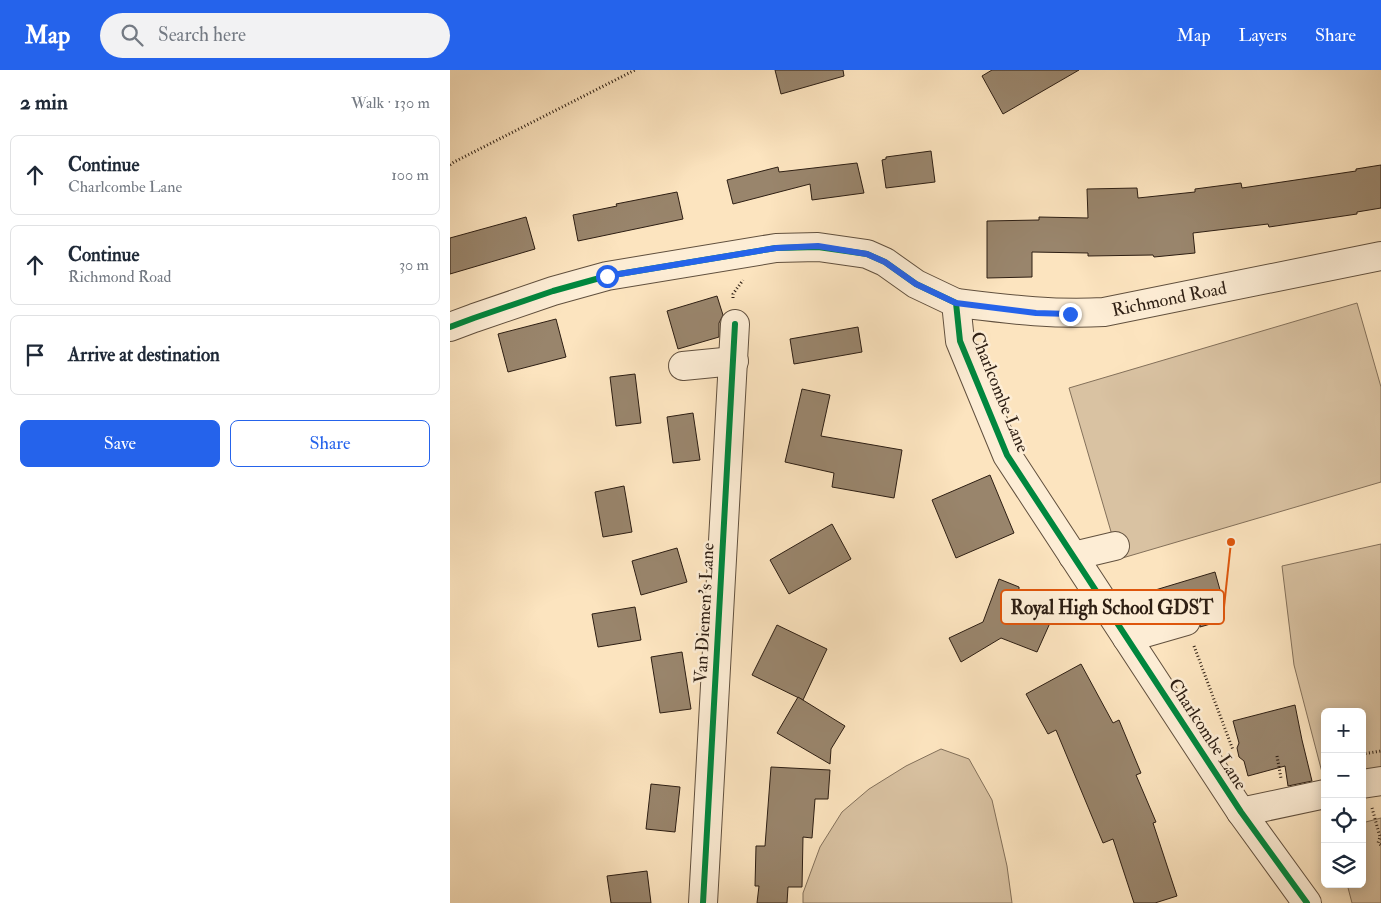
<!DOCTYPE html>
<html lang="en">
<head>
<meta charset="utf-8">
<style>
	:root { --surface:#fff; --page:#f2f2f3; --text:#1f2937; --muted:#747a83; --line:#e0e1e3; --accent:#2563eb }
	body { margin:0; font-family:"IM FELL Double Pica",serif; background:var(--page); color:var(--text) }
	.controls { position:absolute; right:15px; bottom:15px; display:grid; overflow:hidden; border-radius:8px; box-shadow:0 2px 12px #0003 }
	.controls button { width:45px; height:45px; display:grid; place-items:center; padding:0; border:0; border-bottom:1px solid var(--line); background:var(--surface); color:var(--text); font:25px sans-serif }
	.stop { position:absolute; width:15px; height:15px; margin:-11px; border:4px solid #2563eb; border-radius:50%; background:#fff }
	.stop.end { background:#2563eb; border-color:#fff; box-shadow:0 1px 5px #0008 }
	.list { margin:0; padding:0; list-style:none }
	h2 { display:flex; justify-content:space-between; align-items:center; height:65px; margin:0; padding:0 20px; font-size:21px }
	h2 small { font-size:16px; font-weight:400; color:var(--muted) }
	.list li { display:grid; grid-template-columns:32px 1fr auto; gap:15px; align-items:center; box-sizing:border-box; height:80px; margin:0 10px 10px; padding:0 10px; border:1px solid var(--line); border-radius:8px }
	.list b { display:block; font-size:19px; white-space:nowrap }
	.list p { margin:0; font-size:16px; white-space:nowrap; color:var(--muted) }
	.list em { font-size:16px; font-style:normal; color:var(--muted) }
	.actions { display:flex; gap:10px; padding:15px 20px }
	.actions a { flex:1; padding:11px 0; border:1px solid var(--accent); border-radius:8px; text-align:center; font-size:18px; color:var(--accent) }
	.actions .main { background:var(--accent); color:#fff }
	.icon { flex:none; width:28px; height:28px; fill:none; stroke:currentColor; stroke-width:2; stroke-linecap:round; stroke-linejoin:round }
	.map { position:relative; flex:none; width:931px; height:833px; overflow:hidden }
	header { display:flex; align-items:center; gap:30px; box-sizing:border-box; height:70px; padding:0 25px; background:var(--accent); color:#fff }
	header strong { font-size:24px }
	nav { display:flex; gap:28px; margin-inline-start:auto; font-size:18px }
	.search { width:350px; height:45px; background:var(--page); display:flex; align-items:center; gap:12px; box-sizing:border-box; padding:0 18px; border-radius:28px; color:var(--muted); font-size:19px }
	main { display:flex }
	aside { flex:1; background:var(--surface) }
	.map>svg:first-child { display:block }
	.green { fill:#d9c2a2; stroke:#83705a }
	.building { fill:#99856c; stroke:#2d1e13 }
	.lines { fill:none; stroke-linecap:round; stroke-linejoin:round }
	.minor-casing { stroke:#61503e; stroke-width:30 }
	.path { stroke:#2d1e13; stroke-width:3; stroke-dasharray:1 2.5; stroke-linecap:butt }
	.minor { stroke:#fdedd5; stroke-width:28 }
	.cycleway-casing { stroke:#fdedd5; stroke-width:9 }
	.cycleway { stroke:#00873e; stroke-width:6 }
	.route { stroke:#2563eb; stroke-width:6 }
	.labels { text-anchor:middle; stroke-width:5; stroke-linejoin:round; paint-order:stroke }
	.street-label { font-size:18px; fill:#2d1e13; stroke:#fdedd5 }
	.leader { fill:none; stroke:#df560c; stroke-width:2 }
	.callout-dot { fill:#df560c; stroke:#fdedd5; stroke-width:2 }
	.callout { fill:#fdedd5; stroke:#df560c; stroke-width:2 }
	.callout-label { font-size:19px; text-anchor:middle; font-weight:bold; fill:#2d1e13 }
</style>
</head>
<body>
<header>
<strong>Map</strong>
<div class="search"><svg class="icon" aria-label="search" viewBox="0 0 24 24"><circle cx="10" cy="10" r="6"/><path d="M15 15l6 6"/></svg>Search here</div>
<nav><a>Map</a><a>Layers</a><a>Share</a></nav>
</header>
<main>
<aside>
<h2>2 min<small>Walk · 130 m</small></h2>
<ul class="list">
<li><svg class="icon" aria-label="ahead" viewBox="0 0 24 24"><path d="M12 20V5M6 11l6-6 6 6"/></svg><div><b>Continue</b><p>Charlcombe Lane</p></div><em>100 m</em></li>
<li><svg class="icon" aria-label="ahead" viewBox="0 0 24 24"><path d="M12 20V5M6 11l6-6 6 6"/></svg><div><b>Continue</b><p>Richmond Road</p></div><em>30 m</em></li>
<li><svg class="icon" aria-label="arrive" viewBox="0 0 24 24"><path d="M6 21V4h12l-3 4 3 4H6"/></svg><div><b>Arrive at destination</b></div></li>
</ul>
<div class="actions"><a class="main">Save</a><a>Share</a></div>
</aside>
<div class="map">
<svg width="931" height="833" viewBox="0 0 931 833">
	<rect width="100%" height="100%" fill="#fce4bf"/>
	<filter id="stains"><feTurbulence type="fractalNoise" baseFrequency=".004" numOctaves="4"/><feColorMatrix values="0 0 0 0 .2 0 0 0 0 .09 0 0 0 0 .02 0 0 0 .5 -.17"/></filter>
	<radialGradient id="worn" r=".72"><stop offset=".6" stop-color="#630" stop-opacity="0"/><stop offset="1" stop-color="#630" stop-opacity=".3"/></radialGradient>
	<g class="green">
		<path d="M907 233 931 317V412L669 489 619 318Z"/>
		<path d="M931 474V702L912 704V642H875L874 710 844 595 832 496Z"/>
		<path d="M491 679 519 689 542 730 557 796 562 833H353V823L370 777 392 742 419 719 456 696Z"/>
		<path d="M931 748V833H902L897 814H912V753Z"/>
	</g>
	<g class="building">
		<path d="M325 0H393L394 6 331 24Z"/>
		<path d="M542 0H629L553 44 532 6Z"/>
		<path d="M481 81 485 112 436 118 432 90 436 89V87Z"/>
		<path d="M407 93 414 123 362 130 360 114 283 134 277 110 328 97 329 102Z"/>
		<path d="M931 95V138L907 142V144L819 157 818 154 743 163 745 183 704 187 703 185 638 186V183L582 182V207L537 208V151L589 150V147L638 148 637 119 687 118 688 128 745 122V119L791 113 792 118 906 101V99Z"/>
		<path d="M227 122 233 149 128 171 123 145 167 136 166 134Z"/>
		<path d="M76 147 85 179 0 204V168Z"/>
		<path d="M267 226 273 245 269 253V267L228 279 217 241Z"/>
		<path d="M106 249 116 287 58 302 48 264Z"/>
		<path d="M408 257 412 282 344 294 340 269Z"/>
		<path d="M185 304 191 353 166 356 160 307Z"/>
		<path d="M352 319 380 325 371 366 452 380 444 428 382 417 384 403 335 392Z"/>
		<path d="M243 343 250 390 223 393 217 347Z"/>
		<path d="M540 405 564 463 506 488 482 430Z"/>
		<path d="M174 416 182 462 153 467 145 422Z"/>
		<path d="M382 454 401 489 339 524 320 490Z"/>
		<path d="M227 478 237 512 191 525 182 491Z"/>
		<path d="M765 502 772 527 765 529 771 551 750 557 751 546 746 539 739 536H732L699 545 692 524Z"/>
		<path d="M549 509 569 517V527L604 544 587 582 551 568 511 592 499 568 533 552Z"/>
		<path d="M185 537 191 570 148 577 142 544Z"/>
		<path d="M327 555 377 579 353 630 302 605Z"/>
		<path d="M232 582 241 639 210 643 201 587Z"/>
		<path d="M631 594 663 653 669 650 691 703 686 705 706 752 703 753 727 826 705 833H684L663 769 653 773 606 660 598 664 576 624Z"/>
		<path d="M348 627 395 656 381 679 380 694 327 663Z"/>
		<path d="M845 635 852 670 862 711 838 716 835 696 798 706 794 691 789 687 787 678 789 673 783 651Z"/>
		<path d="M321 697 380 700 378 729H365L362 768 353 767 352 817H338L337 833H307L309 816H305L306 776H315Z"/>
		<path d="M201 714 230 717 225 762 196 759Z"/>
		<path d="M197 801 201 833H161L157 806Z"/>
	</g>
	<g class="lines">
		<defs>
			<g id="minor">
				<path id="s1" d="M506 233C557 239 602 245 654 242L931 186"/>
				<path d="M0 257 24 248 103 221 157 206 326 178 368 177 417 184 435 192 466 214 506 233 510 271 557 385 791 742 857 833"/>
				<path d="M233 296 284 291"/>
				<path d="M623 486 665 476"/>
				<path d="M677 568 736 551"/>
				<path d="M912 714 931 711"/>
				<path d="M791 742 875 724"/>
				<path d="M253 833 285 254"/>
			</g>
		</defs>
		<use href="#minor" class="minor-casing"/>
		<g class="path">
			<path d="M0 95 4 92 185 0"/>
			<path d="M283 228V224L293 210"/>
			<path d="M744 576 783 680"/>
			<path d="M912 684 931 681"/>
			<path d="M827 686 831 708"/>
			<path d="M922 738 930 767 928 773 931 775"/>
		</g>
		<use href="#minor" class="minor"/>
		<defs>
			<g id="cycleway">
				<path d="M0 257 24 248 103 221 157 206 326 178 368 177 417 184 435 192 466 214 506 233 510 271 557 385 791 742 857 833"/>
				<path d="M253 833 285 254"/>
			</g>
		</defs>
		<use href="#cycleway" class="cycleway-casing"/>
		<use href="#cycleway" class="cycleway"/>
	</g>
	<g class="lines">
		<path class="route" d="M157 206 326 178 368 176 417 184 435 192 466 214 506 233 586 243 620 244"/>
	</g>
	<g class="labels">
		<g class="street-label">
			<text dy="6" stroke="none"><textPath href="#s1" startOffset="215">Richmond Road</textPath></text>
			<text transform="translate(550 322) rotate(68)" y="6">Charlcombe Lane</text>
			<text transform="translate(254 543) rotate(-87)" y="6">Van Diemen's Lane</text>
			<text transform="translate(758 664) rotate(57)" y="6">Charlcombe Lane</text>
		</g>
	</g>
	<path class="leader" d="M781 472L774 537"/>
	<circle class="callout-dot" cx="781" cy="472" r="5"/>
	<rect class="callout" x="551" y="520" width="223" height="34" rx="5"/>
	<g class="callout-label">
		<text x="662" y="544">Royal High School GDST</text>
	</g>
	<rect width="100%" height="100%" filter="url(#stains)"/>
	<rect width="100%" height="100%" fill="url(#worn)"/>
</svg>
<div class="controls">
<button>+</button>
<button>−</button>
<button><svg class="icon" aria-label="locate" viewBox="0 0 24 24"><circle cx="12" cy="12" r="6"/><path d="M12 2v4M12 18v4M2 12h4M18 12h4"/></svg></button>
<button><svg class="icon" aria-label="layers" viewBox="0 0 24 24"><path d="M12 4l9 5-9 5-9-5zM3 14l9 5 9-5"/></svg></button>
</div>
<div class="stop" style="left:157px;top:206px"></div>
<div class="stop end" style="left:620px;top:244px"></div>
</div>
</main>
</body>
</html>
